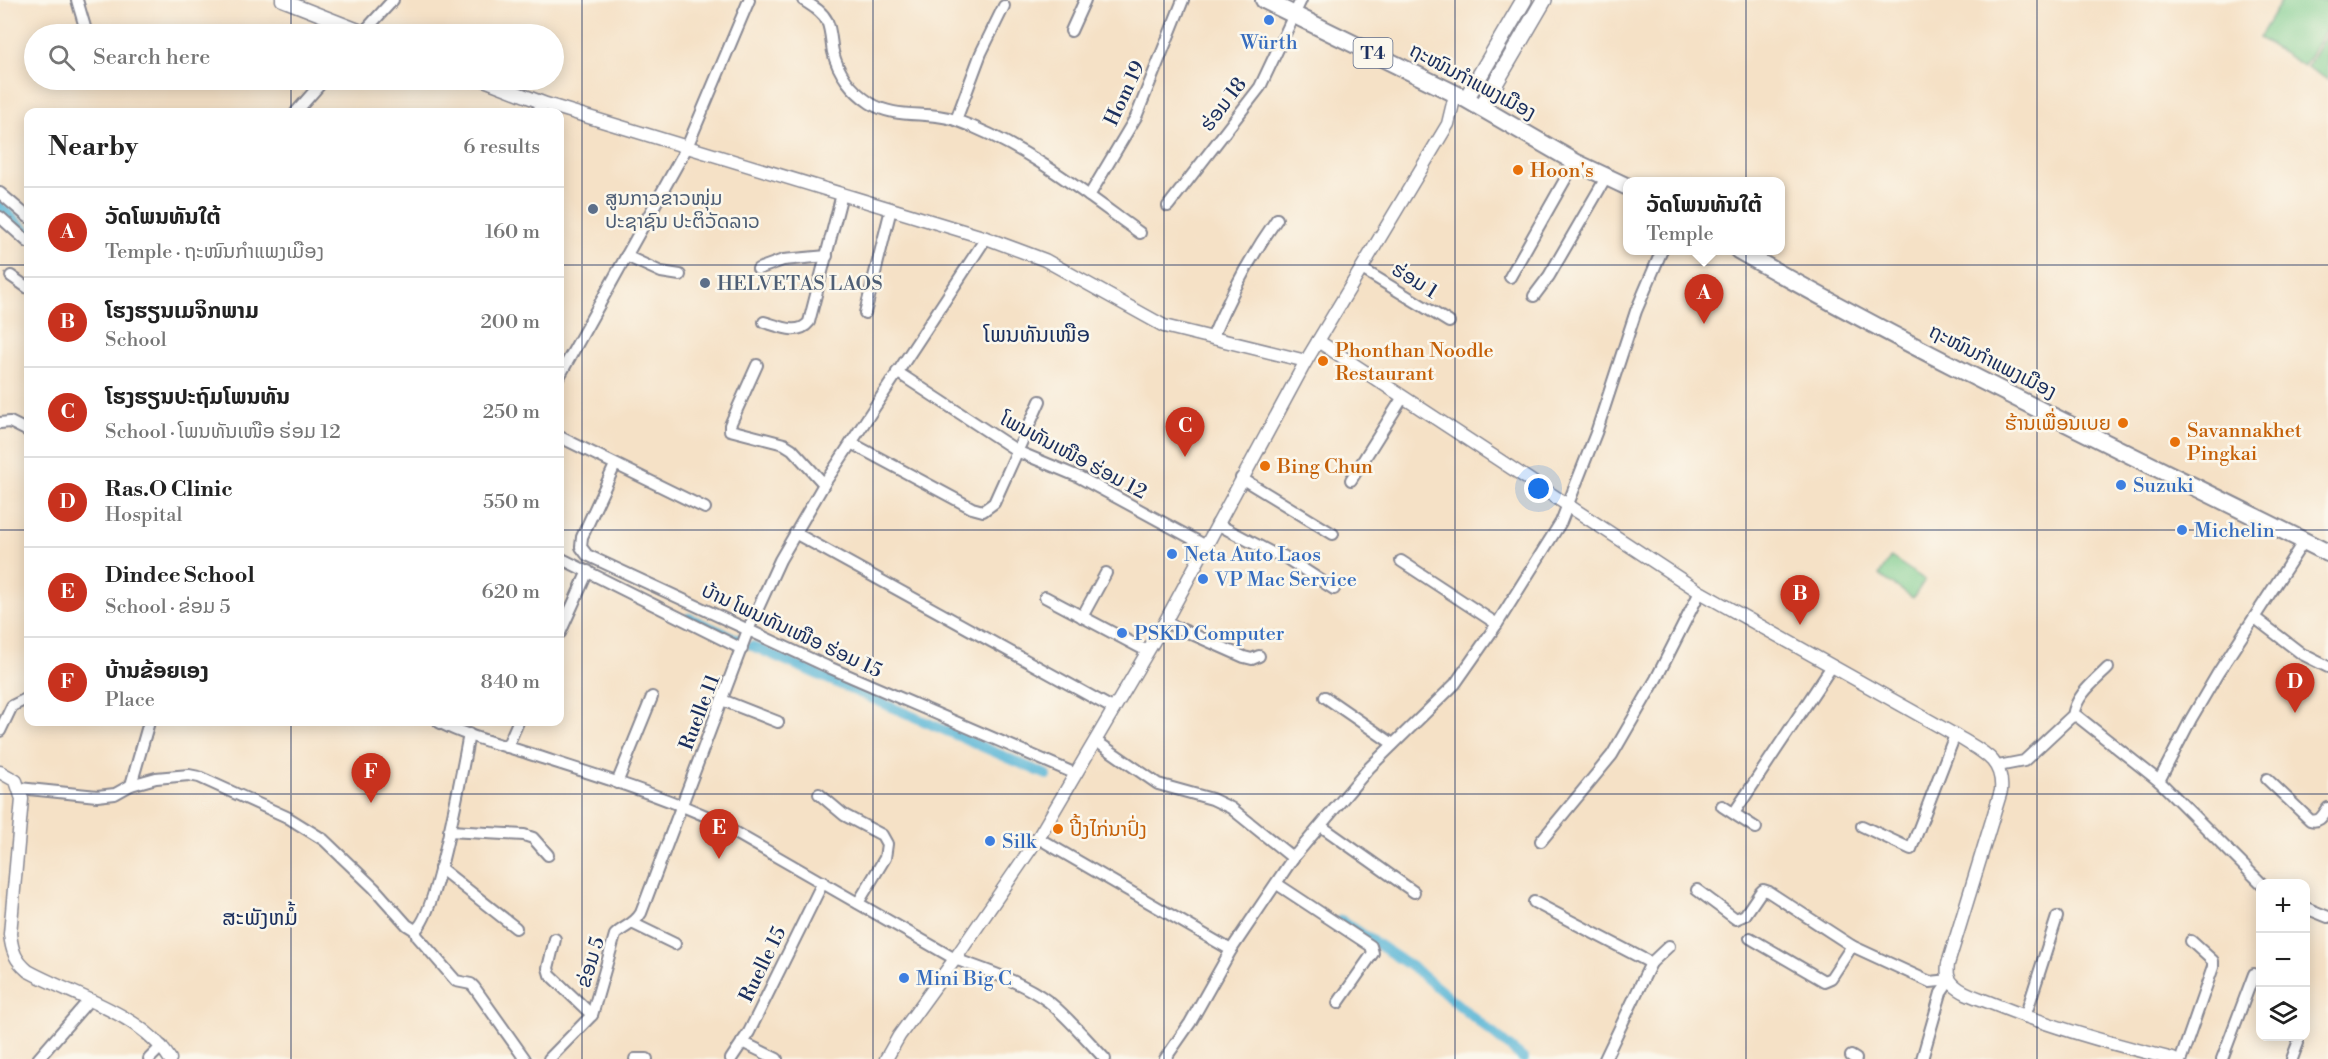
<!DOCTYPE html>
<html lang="en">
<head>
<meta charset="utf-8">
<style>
	:root { --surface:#fff; --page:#f2f2f2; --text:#222; --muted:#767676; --line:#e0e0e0; --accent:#c8321e }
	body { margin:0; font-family:"Libre Bodoni","Noto Sans Lao",serif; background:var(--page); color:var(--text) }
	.controls { position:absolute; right:18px; bottom:18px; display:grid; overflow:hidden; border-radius:12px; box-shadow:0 3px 15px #0003 }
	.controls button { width:54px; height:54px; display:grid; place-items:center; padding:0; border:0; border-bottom:2px solid var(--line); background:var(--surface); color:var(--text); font:30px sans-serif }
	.you { position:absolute; left:1539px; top:489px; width:21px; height:21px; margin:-15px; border:4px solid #fff; border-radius:50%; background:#1a73e8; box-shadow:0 0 0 9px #1a73e833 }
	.badge { display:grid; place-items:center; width:39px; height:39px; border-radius:50%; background:var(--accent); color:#fff; font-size:20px; font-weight:700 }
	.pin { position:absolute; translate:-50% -50px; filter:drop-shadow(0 2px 3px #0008) }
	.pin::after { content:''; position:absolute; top:32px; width:21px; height:18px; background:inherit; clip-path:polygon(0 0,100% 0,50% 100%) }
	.popup { position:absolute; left:1623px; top:177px; width:162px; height:78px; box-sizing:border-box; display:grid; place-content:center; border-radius:12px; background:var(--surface); filter:drop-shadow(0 2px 4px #0005); font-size:20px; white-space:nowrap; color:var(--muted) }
	.popup b { font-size:22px; color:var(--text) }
	.popup::after { content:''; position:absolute; left:50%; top:100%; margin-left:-12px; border:12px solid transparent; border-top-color:var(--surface) }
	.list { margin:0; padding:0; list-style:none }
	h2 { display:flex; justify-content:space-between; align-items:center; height:78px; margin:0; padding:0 24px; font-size:26px }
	h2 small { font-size:20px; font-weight:400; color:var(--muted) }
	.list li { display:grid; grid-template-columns:39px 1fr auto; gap:18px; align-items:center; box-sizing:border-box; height:90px; padding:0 24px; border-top:2px solid var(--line) }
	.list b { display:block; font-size:22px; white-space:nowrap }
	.list p { margin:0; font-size:20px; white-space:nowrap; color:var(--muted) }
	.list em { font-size:20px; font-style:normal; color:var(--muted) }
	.icon { flex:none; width:33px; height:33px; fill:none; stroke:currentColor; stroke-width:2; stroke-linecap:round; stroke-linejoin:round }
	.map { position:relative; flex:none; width:2328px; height:1059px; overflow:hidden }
	.search { position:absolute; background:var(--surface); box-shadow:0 3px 15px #0003; left:24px; top:24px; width:540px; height:66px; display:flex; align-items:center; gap:15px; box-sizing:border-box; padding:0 21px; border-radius:33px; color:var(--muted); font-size:22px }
	.panel { position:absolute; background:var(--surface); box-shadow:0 3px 15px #0003; left:24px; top:108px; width:540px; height:618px; border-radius:12px }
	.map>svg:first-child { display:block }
	.green { fill:#7ccb8c; stroke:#4c7d75; stroke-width:1.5 }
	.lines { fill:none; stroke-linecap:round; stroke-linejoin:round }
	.canal { stroke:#58b5d6; stroke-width:10 }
	.minor-casing { stroke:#888892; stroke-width:14 }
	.tertiary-casing { stroke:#888892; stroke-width:15 }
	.secondary-casing { stroke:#888892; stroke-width:18 }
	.primary-casing { stroke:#888892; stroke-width:20 }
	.minor { stroke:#fff; stroke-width:10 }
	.tertiary { stroke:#fff; stroke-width:12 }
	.secondary { stroke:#fff; stroke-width:15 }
	.primary { stroke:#fff; stroke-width:16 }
	.grid { fill:none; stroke:#1b2f5e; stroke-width:1.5; stroke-opacity:0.55 }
	.shop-dot { fill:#3f7fe0; stroke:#fbf7ec; stroke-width:2 }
	.food-dot { fill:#e8710a; stroke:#fbf7ec; stroke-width:2 }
	.service-dot { fill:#5c6f8a; stroke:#fbf7ec; stroke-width:2 }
	.labels { text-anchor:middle; stroke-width:5; stroke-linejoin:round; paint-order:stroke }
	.shield { fill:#fbf7ec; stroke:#5e6b89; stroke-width:1.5 }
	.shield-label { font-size:18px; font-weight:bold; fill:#1b2f5e }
	.shop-label { font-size:20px; fill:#366cbe; stroke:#fbf7ec; text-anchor:start }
	.street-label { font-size:20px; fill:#1b2f5e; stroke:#fbf7ec }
	.food-label { font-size:20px; fill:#c56008; stroke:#fbf7ec; text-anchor:start }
	.service-label { font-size:20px; fill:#4e5e75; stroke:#fbf7ec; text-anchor:start }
	.quarter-label { font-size:22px; fill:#1b2f5e; stroke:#fbf7ec }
</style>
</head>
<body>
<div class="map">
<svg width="2328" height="1059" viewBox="0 0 2328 1059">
	<rect width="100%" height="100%" fill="#fbf7ec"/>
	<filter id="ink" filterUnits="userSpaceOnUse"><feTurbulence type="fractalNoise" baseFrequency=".0167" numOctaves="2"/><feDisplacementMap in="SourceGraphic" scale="12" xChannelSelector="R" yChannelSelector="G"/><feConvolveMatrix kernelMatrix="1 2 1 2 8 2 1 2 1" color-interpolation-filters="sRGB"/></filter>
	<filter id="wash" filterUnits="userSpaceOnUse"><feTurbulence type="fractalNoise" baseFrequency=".008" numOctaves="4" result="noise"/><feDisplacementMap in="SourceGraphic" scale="24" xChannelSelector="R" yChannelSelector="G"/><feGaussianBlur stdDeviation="1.35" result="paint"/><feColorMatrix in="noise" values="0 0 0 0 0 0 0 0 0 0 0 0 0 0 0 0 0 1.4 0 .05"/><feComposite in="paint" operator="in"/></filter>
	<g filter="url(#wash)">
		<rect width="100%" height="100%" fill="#f5e1c6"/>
		<g class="green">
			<path d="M2282 0H2328V26L2304 66 2259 38Z"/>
			<path d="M2328 31V80L2307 67Z"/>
			<path d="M1891 557 1925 580 1913 598 1879 575Z"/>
		</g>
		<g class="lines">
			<g class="canal">
				<path d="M0 206 28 232"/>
				<path d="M689 618 737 639"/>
				<path d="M752 646 1047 775"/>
				<path d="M1341 920 1415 969 1524 1059"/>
			</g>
		</g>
	</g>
	<g filter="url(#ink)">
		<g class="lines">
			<defs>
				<g id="minor">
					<path d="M77 0 87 34"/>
					<path d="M803 0C812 6 822 11 827 21 831 30 831 42 833 52 838 73 852 91 870 103 896 120 930 110 958 121 1025 145 1083 192 1140 233"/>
					<path d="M1071 31 1085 0"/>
					<path d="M362 34 393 0"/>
					<path d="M296 112 324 80"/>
					<path d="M536 112 546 104"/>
					<path d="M956 120 981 53 1004 6"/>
					<path d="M0 193 28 217"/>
					<path d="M1089 196 1136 117 1183 0"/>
					<path d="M1168 206 1260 87 1301 0"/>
					<path d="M0 217 28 242"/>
					<path d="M626 256 661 272 680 275"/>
					<path d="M758 269 783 260 827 256"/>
					<path d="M1362 269 1449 322"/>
					<path d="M11 276 28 288"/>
					<path d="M1510 277 1575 162"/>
					<path d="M1534 296 1549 276 1607 176"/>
					<path d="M865 313 891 209"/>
					<path d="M764 322C779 326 798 336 809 322L842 194"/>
					<path d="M1212 338C1230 295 1250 257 1277 219"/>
					<path d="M757 365 730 425V430L784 444 792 449 824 484"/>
					<path d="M897 372 1019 452 1079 477 1206 546"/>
					<path d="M560 375 687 147 749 0"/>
					<path d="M0 423 10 422 28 431"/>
					<path d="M560 437 705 508"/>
					<path d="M851 443 972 508 983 511 994 503 1040 401"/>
					<path d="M615 465 582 537 581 547 587 555 826 666 1076 774"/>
					<path d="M1241 478 1333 534"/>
					<path d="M1351 480 1403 397"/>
					<path d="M1217 524 1272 553 1283 556 1334 589"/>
					<path d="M795 533 1114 709"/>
					<path d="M560 558 742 649"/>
					<path d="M1401 561 1497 624"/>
					<path d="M1045 597 1147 651"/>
					<path d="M1082 617 1106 573"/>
					<path d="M2255 618 2302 654 2328 667"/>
					<path d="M1165 622 1244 657 1252 659 1259 656"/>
					<path d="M560 633 588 571"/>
					<path d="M1325 697 1393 744"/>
					<path d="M722 700 778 722"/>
					<path d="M2073 716C2076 695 2094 682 2108 668"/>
					<path d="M439 722C467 737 500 744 530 754 589 773 649 791 706 816L955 959C987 971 1021 981 1049 1002 1069 1018 1087 1040 1105 1059"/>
					<path d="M0 731 12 706 28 698"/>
					<path d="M1096 741 1158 784 1212 799 1231 808 1293 858"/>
					<path d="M507 747 518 722"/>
					<path d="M1998 766 2024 761 2071 717 2077 716 2159 781 2262 884"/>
					<path d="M2267 779 2310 820C2320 823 2323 815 2328 808"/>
					<path d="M2159 781 2191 719 2218 673 2304 541"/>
					<path d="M617 783 652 697"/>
					<path d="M131 785 149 722"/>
					<path d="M19 788 97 796 115 794 131 785 156 778 189 775 199 777 287 817 324 840 374 888 407 925 415 930C436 919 463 765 469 734"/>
					<path d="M819 794 844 815 882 835 887 844 885 858 858 903"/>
					<path d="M1722 806 1756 828"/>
					<path d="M1734 813 1832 666"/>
					<path d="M1321 826 1414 892"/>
					<path d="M1862 826 1911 849 1955 735"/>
					<path d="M449 831 524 835 533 838 548 855"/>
					<path d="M1038 838 1231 950"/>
					<path d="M1541 841 1612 755 1656 679 1700 592"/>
					<path d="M440 868 516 928"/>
					<path d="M1277 884 1371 946 1373 953 1338 1003"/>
					<path d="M1697 890 1736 919 1745 915 1760 893 1763 890 1769 892 1852 946 1930 982 1950 980"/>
					<path d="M1534 902 1651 963 1605 1059"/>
					<path d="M2306 908 2328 917"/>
					<path d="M634 924 675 944"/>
					<path d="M415 930 417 936 456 981 471 984 474 987 525 1059"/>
					<path d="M1750 938 1824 981 1831 978 1852 946"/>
					<path d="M555 939 548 968 550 975 592 1015"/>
					<path d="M1651 963 1669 946"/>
					<path d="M2025 1017 2057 917"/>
					<path d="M742 1042 777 1059"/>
					<path d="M1851 1056 1856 1059"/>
					<path d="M38 1059 89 1000"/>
					<path d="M149 1059 162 1046"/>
					<path d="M549 1059 592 1015 615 935C624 926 634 925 641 913L748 630 780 560 824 484 986 238"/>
					<path d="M635 1059H647"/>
					<path d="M731 1059 749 1032 823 882"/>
					<path d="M1165 1059 1190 1023 1231 950 1293 858 1369 768 1455 684 1497 624 1561 522 1596 433 1636 311 1662 250"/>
					<path d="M1922 1059 1941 993 1950 980"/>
					<path d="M2181 1059 2213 967V961L2191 941"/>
					<path d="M2222 1059 2254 974"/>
					<path d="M2292 1059 2298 1043"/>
				</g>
				<g id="tertiary">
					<path d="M282 0 369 34"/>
					<path d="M484 80 546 104 986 238 1045 260 1164 326 1306 361"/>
					<path d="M1318 341 1700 592 1955 735C1980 751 2004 758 2001 791L1948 964C1947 972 1947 979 1954 985 1963 994 1979 998 1991 1003 2050 1027 2111 1044 2173 1059"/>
					<path d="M0 772 16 781 22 799 10 934C12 951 15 960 28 971 74 996 142 1014 170 1059"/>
					<path d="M886 1059 899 1036 955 959 1038 838 1165 622 1306 361 1448 124 1455 95"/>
				</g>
				<g id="secondary">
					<path d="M1466 99 1524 0"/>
					<path d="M1481 108 1544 0"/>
				</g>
				<g id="primary">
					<path d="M1264 0 1466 99 1575 162 1628 187"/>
					<path d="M1738 250C1930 360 2131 454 2328 553"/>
				</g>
			</defs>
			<use href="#minor" class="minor-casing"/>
			<use href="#tertiary" class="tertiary-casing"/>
			<use href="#secondary" class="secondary-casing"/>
			<use href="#primary" class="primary-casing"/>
			<use href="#minor" class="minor"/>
			<use href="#tertiary" class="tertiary"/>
			<use href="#secondary" class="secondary"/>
			<use href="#primary" class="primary"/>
		</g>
	</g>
	<path class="grid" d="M291 0V34M582 0V1059M873 0V1059M1164 0V1059M1455 0V1059M1746 0V1059M2037 0V1059M291 80V112M0 265H28M560 265H2328M0 530H28M560 530H2328M291 722V1059M0 794H2328"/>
	<g class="shop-dot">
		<circle cx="1269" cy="20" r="6"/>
		<circle cx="2121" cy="485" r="6"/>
		<circle cx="2182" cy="530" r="6"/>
		<circle cx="1172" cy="554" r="6"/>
		<circle cx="1203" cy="579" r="6"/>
		<circle cx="1122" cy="633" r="6"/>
		<circle cx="990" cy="841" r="6"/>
		<circle cx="904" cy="978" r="6"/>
	</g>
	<g class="food-dot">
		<circle cx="1518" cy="170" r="6"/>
		<circle cx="1323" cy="361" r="6"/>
		<circle cx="2123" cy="423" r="6"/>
		<circle cx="2175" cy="442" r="6"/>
		<circle cx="1265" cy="466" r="6"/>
		<circle cx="1058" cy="829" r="6"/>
	</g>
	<g class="service-dot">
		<circle cx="593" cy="209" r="6"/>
		<circle cx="705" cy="283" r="6"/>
	</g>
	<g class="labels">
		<rect class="shield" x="1353.5" y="38" width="39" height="30" rx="4.5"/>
		<g class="shield-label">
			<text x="1373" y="59">T4</text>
		</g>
		<g class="shop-label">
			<text x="1269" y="49" text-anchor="middle">Würth</text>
			<text x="2133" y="492">Suzuki</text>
			<text x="2194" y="537">Michelin</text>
			<text x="1184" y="561">Neta Auto Laos</text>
			<text x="1215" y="586">VP Mac Service</text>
			<text x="1134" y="640">PSKD Computer</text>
			<text x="1002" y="848">Silk</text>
			<text x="916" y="985">Mini Big C</text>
		</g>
		<g class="street-label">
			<text transform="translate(1473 81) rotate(28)" y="7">ຖະໜົນກຳແພງເມືອງ</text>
			<text transform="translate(1124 93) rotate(-65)" y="7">Hom 19</text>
			<text transform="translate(1223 104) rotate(-53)" y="7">ຮ່ອມ 18</text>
			<text transform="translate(1415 280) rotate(32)" y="7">ຮ່ອມ 1</text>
			<text transform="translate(1993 361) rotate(27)" y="7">ຖະໜົນກຳແພງເມືອງ</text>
			<text transform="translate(1074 455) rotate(28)" y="7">ໂພນທັນເໜືອ ຮ່ອມ 12</text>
			<text transform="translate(792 630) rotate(25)" y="7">ບ້ານ ໂພນທັນເໜືອ ຮ່ອມ 15</text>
			<text transform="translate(699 712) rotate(-69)" y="7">Ruelle 11</text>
			<text transform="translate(590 962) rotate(-73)" y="7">ຂ່ອມ 5</text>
			<text transform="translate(762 964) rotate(-64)" y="7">Ruelle 15</text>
		</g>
		<g class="food-label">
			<text x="1530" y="177">Hoon's</text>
			<text x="1335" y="357">Phonthan Noodle<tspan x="1335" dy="23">Restaurant</tspan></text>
			<text x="2111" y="430" text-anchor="end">ຮ້ານເພື່ອນເບຍ</text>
			<text x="2187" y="437">Savannakhet<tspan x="2187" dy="23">Pingkai</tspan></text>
			<text x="1277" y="473">Bing Chun</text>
			<text x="1070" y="836">ປີ້ງໄກ່ນາປົ່ງ</text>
		</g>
		<g class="service-label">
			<text x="605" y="205">ສູນກາວຂາວໜຸ່ມ<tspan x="605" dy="23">ປະຊາຊົນ ປະຕິວັດລາວ</tspan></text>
			<text x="717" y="290">HELVETAS LAOS</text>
		</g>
		<g class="quarter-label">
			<text x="1037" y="342">ໂພນທັນເໜືອ</text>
			<text x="260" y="925">ສະພັງຫມໍ້</text>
		</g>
	</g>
</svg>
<div class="controls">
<button>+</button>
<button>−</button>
<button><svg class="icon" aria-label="layers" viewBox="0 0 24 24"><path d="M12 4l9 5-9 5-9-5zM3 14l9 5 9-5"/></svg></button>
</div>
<div class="you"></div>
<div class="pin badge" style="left:1704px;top:324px">A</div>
<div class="popup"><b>ວັດໂພນທັນໃຕ້</b>Temple</div>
<div class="pin badge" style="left:1800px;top:625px">B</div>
<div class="pin badge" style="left:1185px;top:457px">C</div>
<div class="pin badge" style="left:2295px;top:713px">D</div>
<div class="pin badge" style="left:719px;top:859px">E</div>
<div class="pin badge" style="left:371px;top:803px">F</div>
<div class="search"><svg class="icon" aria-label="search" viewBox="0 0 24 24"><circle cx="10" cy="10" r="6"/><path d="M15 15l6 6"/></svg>Search here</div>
<section class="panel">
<h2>Nearby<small>6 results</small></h2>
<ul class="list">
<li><span class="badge">A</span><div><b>ວັດໂພນທັນໃຕ້</b><p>Temple · ຖະໜົນກຳແພງເມືອງ</p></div><em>160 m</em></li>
<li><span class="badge">B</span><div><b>ໂຮງຮຽນເມຈິກພາມ</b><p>School</p></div><em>200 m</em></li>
<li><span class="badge">C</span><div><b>ໂຮງຮຽນປະຖົມໂພນທັນ</b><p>School · ໂພນທັນເໜືອ ຮ່ອມ 12</p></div><em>250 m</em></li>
<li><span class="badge">D</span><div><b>Ras.O Clinic</b><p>Hospital</p></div><em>550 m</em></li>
<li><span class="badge">E</span><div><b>Dindee School</b><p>School · ຂ່ອມ 5</p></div><em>620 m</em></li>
<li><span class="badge">F</span><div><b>ບ້ານຂ້ອຍເອງ</b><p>Place</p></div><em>840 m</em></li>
</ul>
</section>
</div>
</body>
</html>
